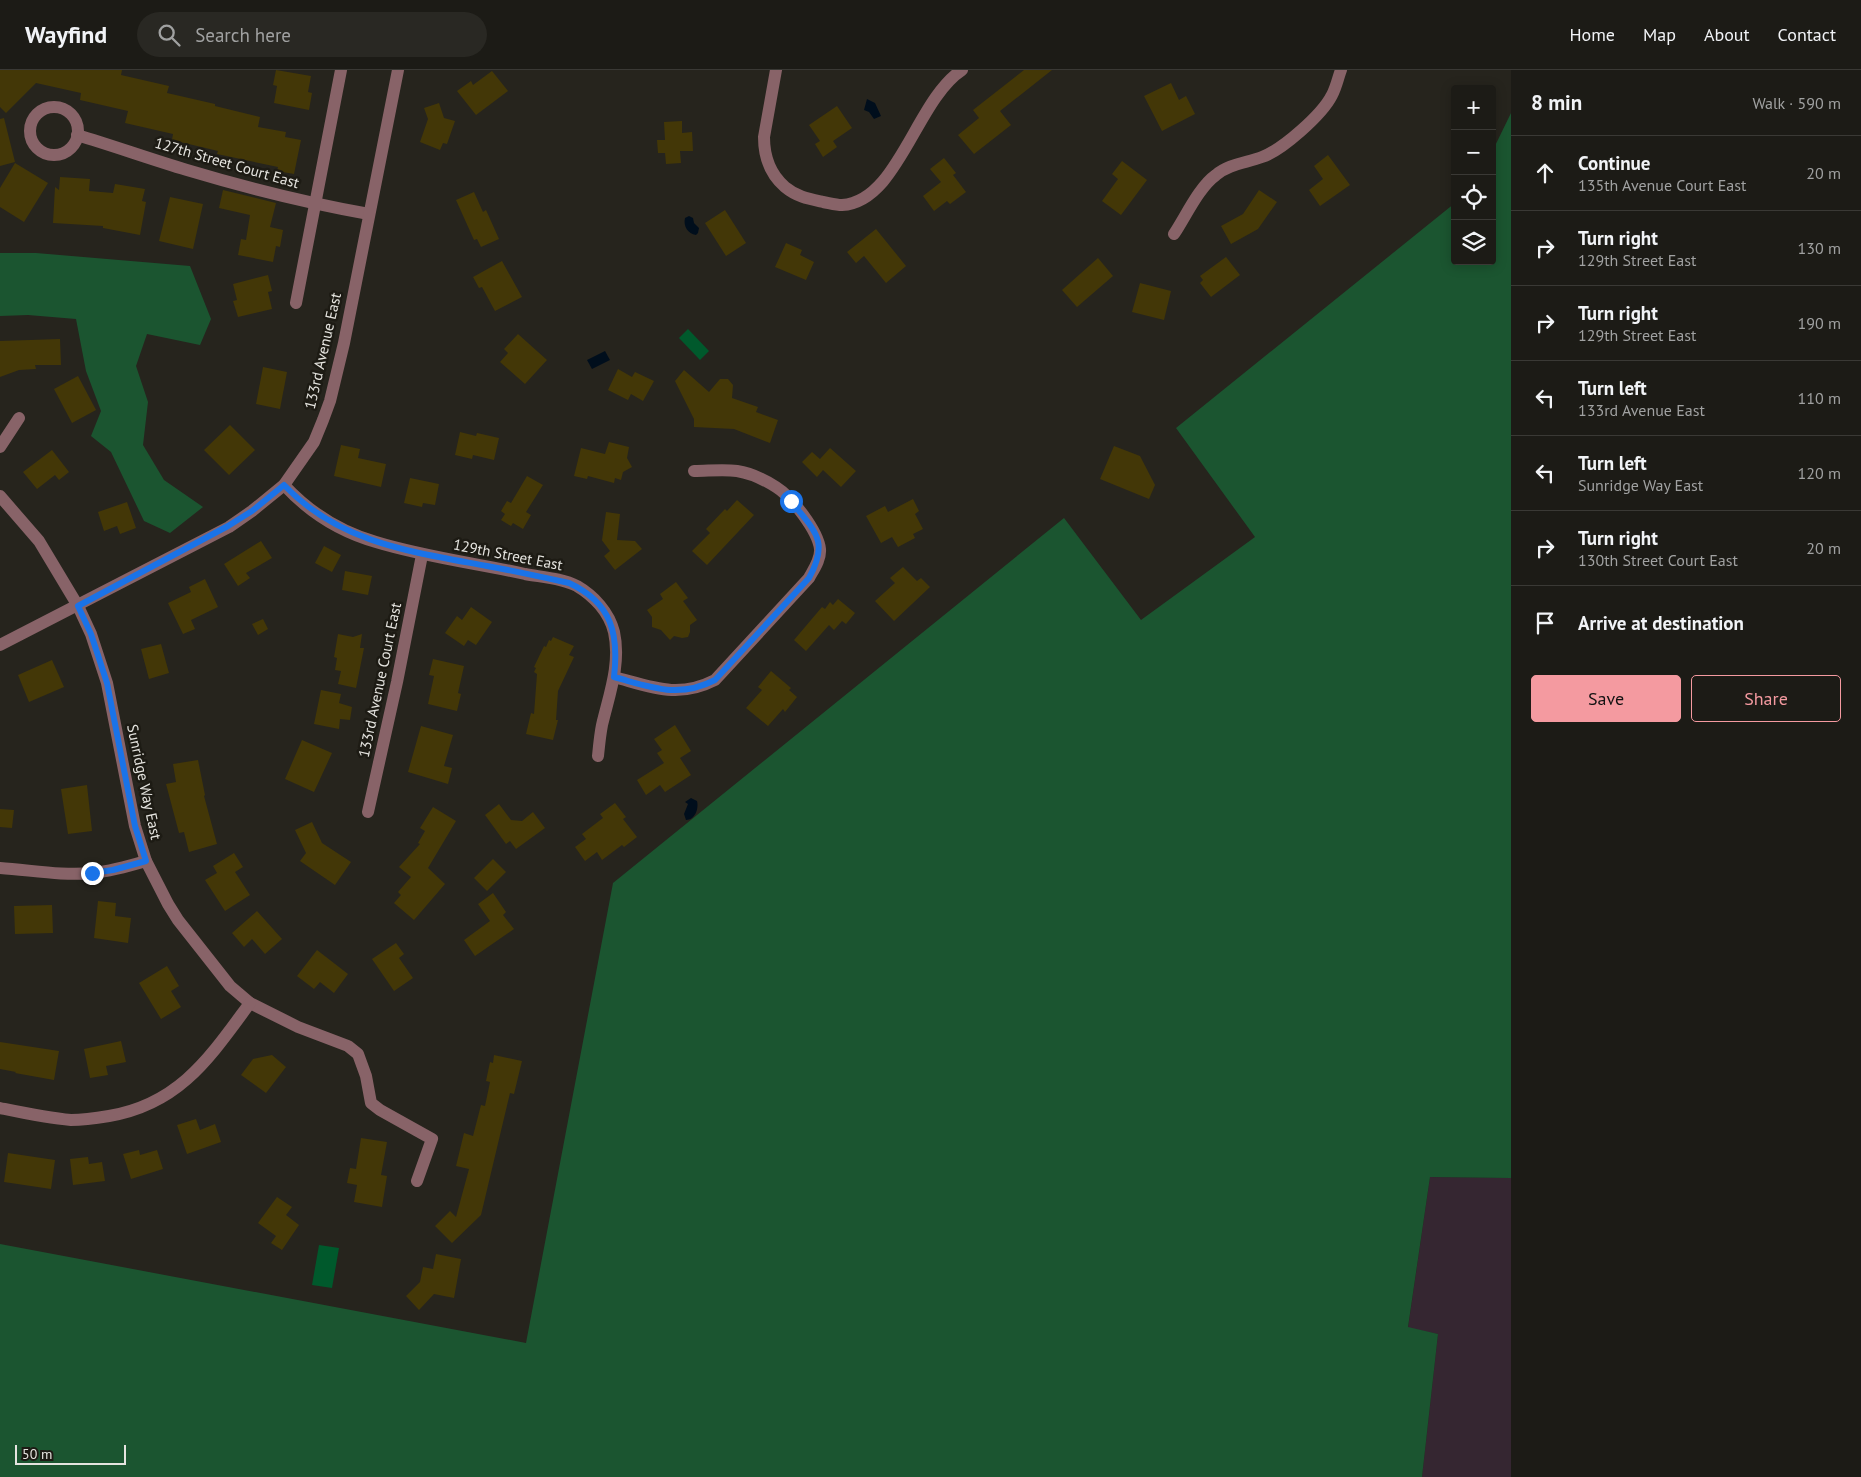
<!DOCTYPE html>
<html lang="en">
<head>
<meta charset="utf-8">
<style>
	:root { --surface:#1c1b16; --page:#292823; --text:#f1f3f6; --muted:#a0a1a1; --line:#3a3935; --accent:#f49aa0 }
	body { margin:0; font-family:"PT Sans",sans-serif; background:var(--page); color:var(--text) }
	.controls { position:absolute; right:15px; top:15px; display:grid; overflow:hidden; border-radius:5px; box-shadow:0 2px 12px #0003 }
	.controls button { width:45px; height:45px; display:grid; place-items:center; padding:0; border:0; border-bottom:1px solid var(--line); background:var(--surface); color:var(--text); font:25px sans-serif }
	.scale { position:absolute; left:15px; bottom:12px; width:111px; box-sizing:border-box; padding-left:5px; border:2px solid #e5e4df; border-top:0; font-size:14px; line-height:18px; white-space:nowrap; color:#e5e4df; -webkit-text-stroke:4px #1d1b14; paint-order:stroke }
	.stop { position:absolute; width:15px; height:15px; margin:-11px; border:4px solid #1a73e8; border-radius:50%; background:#fff }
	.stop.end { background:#1a73e8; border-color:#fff; box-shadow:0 1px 5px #0008 }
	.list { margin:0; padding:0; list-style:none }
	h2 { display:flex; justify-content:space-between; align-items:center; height:65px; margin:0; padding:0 20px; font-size:21px }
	h2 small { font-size:16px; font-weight:400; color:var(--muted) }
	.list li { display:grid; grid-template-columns:32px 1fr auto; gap:15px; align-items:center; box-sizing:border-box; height:75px; padding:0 20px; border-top:1px solid var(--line) }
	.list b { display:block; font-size:19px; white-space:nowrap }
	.list p { margin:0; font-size:16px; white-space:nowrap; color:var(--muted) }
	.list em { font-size:16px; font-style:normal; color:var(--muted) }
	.actions { display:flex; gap:10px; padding:15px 20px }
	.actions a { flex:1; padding:11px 0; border:1px solid var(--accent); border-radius:5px; text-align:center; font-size:18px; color:var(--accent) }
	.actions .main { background:var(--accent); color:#111 }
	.icon { flex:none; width:28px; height:28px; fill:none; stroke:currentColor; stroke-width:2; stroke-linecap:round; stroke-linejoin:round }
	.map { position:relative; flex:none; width:1511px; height:1407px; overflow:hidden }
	header { display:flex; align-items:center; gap:30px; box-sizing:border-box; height:70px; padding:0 25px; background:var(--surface); border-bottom:1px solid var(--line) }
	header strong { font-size:24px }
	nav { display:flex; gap:28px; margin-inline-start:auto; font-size:18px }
	.search { width:350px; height:45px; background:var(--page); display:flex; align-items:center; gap:12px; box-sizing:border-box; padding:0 18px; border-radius:28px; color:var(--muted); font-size:19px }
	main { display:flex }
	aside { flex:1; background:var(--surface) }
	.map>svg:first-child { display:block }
	.industrial { fill:#352631 }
	.green { fill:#00592c }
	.forest { fill:#1b5530 }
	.water { fill:#000e1c }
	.building { fill:#433707 }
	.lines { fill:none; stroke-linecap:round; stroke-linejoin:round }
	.minor { stroke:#886368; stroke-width:12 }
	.route { stroke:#1a73e8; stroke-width:6 }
	.labels { text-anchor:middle; stroke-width:5; stroke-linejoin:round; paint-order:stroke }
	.street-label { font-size:15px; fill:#e5e4df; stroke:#1d1b14 }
</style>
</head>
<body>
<header>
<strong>Wayfind</strong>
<div class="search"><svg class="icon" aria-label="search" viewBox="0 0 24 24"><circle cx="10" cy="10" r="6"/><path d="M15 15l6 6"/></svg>Search here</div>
<nav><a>Home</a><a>Map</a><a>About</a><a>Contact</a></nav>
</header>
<main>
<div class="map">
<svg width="1511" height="1407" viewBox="0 0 1511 1407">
	<rect width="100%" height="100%" fill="#26241d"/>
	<path class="industrial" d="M1430 1107 1511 1108V1407H1422L1438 1264 1408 1258Z"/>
	<g class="green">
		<path d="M688 259 709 281 700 290 679 268Z"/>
		<path d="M319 1175 339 1178 332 1218 312 1215Z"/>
	</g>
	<g class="forest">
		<path d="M1511 43V1108L1430 1107 1408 1257 1438 1264 1422 1407H0V1174L526 1273 613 813 1064 448 1141 550 1255 467 1176 358 1455 133V191H1492V82Z"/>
		<path d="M0 183H36L190 196 211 249 200 275 147 264 136 296 148 332 143 375 164 410 203 437 170 463 144 451 111 382 91 366 101 341 86 301 76 249 28 245 0 246Z"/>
	</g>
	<g class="water">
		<path d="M867 29 875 33 881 46 874 49 869 42 864 40Z"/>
		<path d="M689 146 693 148 694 153 699 158 698 163 696 165C688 164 683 156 685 148Z"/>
		<path d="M605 281 610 290 592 299 587 290Z"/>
		<path d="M691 728 697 731C699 739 695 750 686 750L684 744 688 734 685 732Z"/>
	</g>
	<g class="building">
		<path d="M0 0H122L121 5 169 16 167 23 215 34V36L260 47 258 57 286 62 285 67 301 70 294 104 277 101 278 97 217 84 218 81 172 70 173 64 125 53 128 41 80 30 81 23 36 13 6 43 0 37Z"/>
		<path d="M276 0 311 6 308 22 312 23 309 40 274 33 277 16 273 15Z"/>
		<path d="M1024 0H1052L1000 41 1011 55 974 84 958 65 979 48 973 40Z"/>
		<path d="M492 1 508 21 476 45 457 21 471 11 473 15Z"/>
		<path d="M1171 13 1179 30 1186 26 1195 44 1162 61 1144 26Z"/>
		<path d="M439 33 444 48 455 51 447 74 443 73 440 80 420 72 428 49 424 38Z"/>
		<path d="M837 36 852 58 833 71 837 77 823 87 815 74 820 71 809 55Z"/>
		<path d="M4 48 15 92 0 96V49Z"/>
		<path d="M682 51V63L692 62 693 81H680L681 93 666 94 665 83H658L657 70H665L664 52Z"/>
		<path d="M1328 85 1350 115 1320 136 1309 120 1323 109 1314 96Z"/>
		<path d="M944 88 956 103 953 105 966 122 950 134 947 131 934 141 923 126 941 112 930 99Z"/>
		<path d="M1122 91 1147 110 1121 145 1102 131 1118 109 1112 104Z"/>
		<path d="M15 93 48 113 24 152 0 137V118Z"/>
		<path d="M60 107 90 109 89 121 113 123 115 114 145 119 142 131 146 132 140 165 103 158V156L53 153 55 117 59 120Z"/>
		<path d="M223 120 276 133 270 157 283 160 280 177 276 176 273 192 238 185 241 169 246 170 250 145 219 138Z"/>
		<path d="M1259 120 1277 132 1258 159 1231 174 1221 156 1243 144Z"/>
		<path d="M474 122 483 142 486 140 499 169 481 177 477 169 474 170 456 130Z"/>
		<path d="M170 127 203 134 193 179 159 171Z"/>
		<path d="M725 140 746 173 726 186 705 153Z"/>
		<path d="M876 159 906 196 886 213 864 186 856 193 847 182Z"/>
		<path d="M786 173 802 180 800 185 814 192 806 210 775 197Z"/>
		<path d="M1226 187 1240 205 1211 227 1200 213 1203 210 1200 206Z"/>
		<path d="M1098 188 1113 206 1077 237 1062 220Z"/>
		<path d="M502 191 522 227 495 241 482 217 479 218 473 207Z"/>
		<path d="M268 205 272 221 268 222 272 239 238 247 233 231 237 230 233 214Z"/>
		<path d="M1140 213 1171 221 1164 250 1132 242Z"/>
		<path d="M518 264 547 290 525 314 500 292 508 283 504 279Z"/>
		<path d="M60 269 61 295H35L36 299 19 300 0 307V271Z"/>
		<path d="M263 297 287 302 280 339 256 334Z"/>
		<path d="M618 299 632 307 635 302 654 311 643 331 631 324 628 330 608 320Z"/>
		<path d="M684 300 709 322 720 309H728L733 315 732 328 758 337 756 342 778 350 770 373 734 359 694 357V349L675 311Z"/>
		<path d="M78 306 96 340 72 353 54 319Z"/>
		<path d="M230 355 255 380 229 405 204 380Z"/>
		<path d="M460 362 476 366 477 363 499 368 494 390 473 385 472 389 455 385Z"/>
		<path d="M609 372 629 377 627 388 632 397 623 402 621 410 615 408 614 413 588 406 587 409 574 406 581 378 605 384Z"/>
		<path d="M341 375 360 379 358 388 386 394 381 417 334 406Z"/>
		<path d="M1114 376 1140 386 1155 415 1149 429 1100 409Z"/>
		<path d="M830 378 856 401 841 417 823 400 817 407 802 392 812 382 820 389Z"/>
		<path d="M52 380 69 402 59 410 55 405 37 419 23 402Z"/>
		<path d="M527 406 543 415 526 442 531 445 523 459 513 453 511 456 501 450 505 444 501 441 507 431 511 433Z"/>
		<path d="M410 408 439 414 435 435 423 433 422 437 404 433Z"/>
		<path d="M913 429 919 441 915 444 923 459 913 464 915 468 898 477 892 467 881 473 866 446 885 436 888 442Z"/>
		<path d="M737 430 754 445 707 495 692 481 710 463 706 459 725 439 727 441Z"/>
		<path d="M127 432 136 458 120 464 117 456 104 461 98 442Z"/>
		<path d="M606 442 620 444 617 470 635 471 642 479 615 500 604 486 610 481 601 469 602 470Z"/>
		<path d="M261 471 272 488 246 503 250 508 238 516 224 494Z"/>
		<path d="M324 476 341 485 332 502 315 493Z"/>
		<path d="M903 497 917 511 921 508 930 517 894 551 875 531 895 513 890 508Z"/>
		<path d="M345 501 372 506 368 525 342 520Z"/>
		<path d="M205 509 218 537 191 550 195 559 183 564 168 533 191 522 189 517Z"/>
		<path d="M676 512 688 528 683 531 697 550 690 555V562L688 567 682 568 674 566 670 570 661 560 652 557V547L647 540 663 529 660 524Z"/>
		<path d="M838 529 855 543 846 554 842 551 834 560 829 555 806 581 794 570 822 537 825 539 830 532 833 535Z"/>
		<path d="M471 537 492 552 476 575 468 570 464 576 445 563 457 546 462 550Z"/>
		<path d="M263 549 268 559 258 565 252 554Z"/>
		<path d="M338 564 353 567 362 564 360 578H364L356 618 338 614 341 601 335 600 337 588 334 587Z"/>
		<path d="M553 567 574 576 569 585 574 587 558 621 556 650H558L553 670 526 664 531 643 534 644 537 604 534 602 536 598 534 597 544 576 546 577 549 570 551 571Z"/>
		<path d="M161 574 169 603 149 609 141 579Z"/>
		<path d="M433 589 464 596 458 623 461 624 457 641 428 634 434 606 429 605Z"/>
		<path d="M52 590 64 617 29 632 18 605Z"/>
		<path d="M771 601 791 618 789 620 797 627 785 642 783 639 768 656 746 638 762 620 758 617Z"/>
		<path d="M321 620 341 624 339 633 352 637 350 650 340 649 339 659 314 654Z"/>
		<path d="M675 655 691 681 680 688 691 705 665 722 660 715 646 725 637 710 664 693 657 683 662 680 654 669Z"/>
		<path d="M421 656 453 665 444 696 452 698 448 714 408 702Z"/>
		<path d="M302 670 332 683 314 722 285 709Z"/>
		<path d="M198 690 205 725 204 726 217 774 189 782 184 762 179 763 166 714 176 712 173 694Z"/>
		<path d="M87 715 92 761 68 764 61 719Z"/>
		<path d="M615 733 626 747 623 749 637 767 624 777 622 775 602 790 597 782 585 791 575 777 586 769 582 764 603 748 600 744Z"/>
		<path d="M499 734 511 750 522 751 533 742 545 758 516 779 510 771 506 774 485 745Z"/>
		<path d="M433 737 456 751 428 798 445 814 414 850 394 833 401 825 398 822 411 807 399 797 420 774 418 773 425 761 420 758Z"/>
		<path d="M0 739 14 740 12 758 0 757Z"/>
		<path d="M312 752 322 773 351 792 335 815 300 791 306 783 295 760Z"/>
		<path d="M234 783 243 797 235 802 250 825 225 841 205 810 217 803 213 796Z"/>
		<path d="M493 789 506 802 487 821 474 808Z"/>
		<path d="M493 823 506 842 503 845 514 859 475 886 464 870 490 851 478 834Z"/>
		<path d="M98 831 116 833 115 846 131 848 128 873 94 868Z"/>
		<path d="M52 835 53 863 15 864 14 836Z"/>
		<path d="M257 841 282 869 265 884 252 869 244 877 232 863Z"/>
		<path d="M396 873 404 884 399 888 413 908 394 921 372 889Z"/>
		<path d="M317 880 348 904 334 923 320 912 314 919 297 906Z"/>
		<path d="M167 896 179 916 171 921 181 937 161 949 139 913Z"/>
		<path d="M121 971 126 992 106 996 108 1005 90 1008 84 979Z"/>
		<path d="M0 972 59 981 54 1010 15 1003 16 1002 0 999Z"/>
		<path d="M272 985 286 997 266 1023 241 1005 253 989Z"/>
		<path d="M494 985 522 991 514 1024 510 1023 481 1145 452 1173 435 1156 450 1141 456 1147 469 1099 456 1096 464 1063 473 1066 481 1035 485 1036 490 1012 486 1011 490 992 493 993Z"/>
		<path d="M196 1049 200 1060 215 1054 221 1072 187 1084 177 1055Z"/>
		<path d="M361 1068 387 1072 381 1105 387 1106 382 1137 354 1132 357 1115 347 1113 350 1098 356 1099Z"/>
		<path d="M139 1080 140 1085 157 1080 163 1099 131 1109 123 1084Z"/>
		<path d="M8 1083 55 1090 51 1119 4 1112Z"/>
		<path d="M88 1087 89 1094 102 1092 105 1111 73 1115 70 1089Z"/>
		<path d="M277 1127 292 1137 286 1145 299 1155 282 1180 271 1173 276 1166 258 1153Z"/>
		<path d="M436 1184 461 1189 454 1228 434 1224 419 1240 406 1226 420 1212 423 1197 433 1199Z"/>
	</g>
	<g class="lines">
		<g class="minor">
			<path d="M776 0 764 67C764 87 770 104 785 117 797 127 809 129 823 132 829 133 836 135 842 135 898 132 916 30 962 0"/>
			<circle cx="54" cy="61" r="24"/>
			<path d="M77 65C114 76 150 89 187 100 247 118 307 133 369 144"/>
			<path d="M1174 164C1186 146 1199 117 1216 105 1229 94 1246 93 1262 87 1282 80 1322 45 1332 25 1336 18 1338 8 1341 0"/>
			<path d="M296 233 341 0"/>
			<path d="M0 377 19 348"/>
			<path d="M284 415C309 442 341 462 376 472 425 487 475 493 525 504 541 507 562 508 577 516 594 526 609 542 614 562 621 594 609 625 602 655 600 665 599 676 598 686"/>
			<path d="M0 426 39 471 78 536 91 564 107 613 135 756 146 791 168 834 178 850 230 916 250 933 298 957 348 976 358 984 366 1006 371 1033 380 1040 432 1069 417 1111"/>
			<path d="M0 575 229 457 252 441 284 415 314 372 323 350 330 331 344 273 398 0"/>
			<path d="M614 607C652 617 678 629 715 610L809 508C814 499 821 489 820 479 818 461 792 427 776 417 765 410 750 403 737 401 723 399 708 401 694 401"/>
			<path d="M368 742 397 612 422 485"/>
			<path d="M0 798C31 800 62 806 93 803 111 801 129 796 146 791"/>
			<path d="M0 1038C24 1043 47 1048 71 1050 84 1050 97 1048 109 1046 180 1034 210 987 250 933"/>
		</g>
	</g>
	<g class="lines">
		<path class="route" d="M92 803 113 800 146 791 135 756 107 613 91 564 78 536 228 456 252 441 284 415C339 473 412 482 487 496 515 501 542 507 569 513 612 533 619 564 614 607 651 617 678 629 715 610L809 508C830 470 814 461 791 431"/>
	</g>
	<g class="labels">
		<g class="street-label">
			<text transform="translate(227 93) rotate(16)" y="5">127th Street Court East</text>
			<text transform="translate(323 281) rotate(-77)" y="5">133rd Avenue East</text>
			<text transform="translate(508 485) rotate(11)" y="5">129th Street East</text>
			<text transform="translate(380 610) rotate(-78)" y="5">133rd Avenue Court East</text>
			<text transform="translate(144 712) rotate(78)" y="5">Sunridge Way East</text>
		</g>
	</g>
</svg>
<div class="controls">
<button>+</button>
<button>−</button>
<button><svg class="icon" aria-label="locate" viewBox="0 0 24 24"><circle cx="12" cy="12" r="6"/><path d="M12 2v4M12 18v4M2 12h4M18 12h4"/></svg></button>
<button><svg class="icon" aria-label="layers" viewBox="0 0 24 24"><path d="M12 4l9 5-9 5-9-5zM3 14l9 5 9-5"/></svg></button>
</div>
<div class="scale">50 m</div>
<div class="stop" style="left:791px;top:431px"></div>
<div class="stop end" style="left:92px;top:803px"></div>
</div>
<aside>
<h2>8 min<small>Walk · 590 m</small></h2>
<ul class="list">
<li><svg class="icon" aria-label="ahead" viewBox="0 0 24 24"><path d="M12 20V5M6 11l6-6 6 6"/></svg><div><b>Continue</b><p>135th Avenue Court East</p></div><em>20 m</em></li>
<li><svg class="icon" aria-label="right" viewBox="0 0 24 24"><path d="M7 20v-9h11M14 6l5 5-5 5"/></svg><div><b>Turn right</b><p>129th Street East</p></div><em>130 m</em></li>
<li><svg class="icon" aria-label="right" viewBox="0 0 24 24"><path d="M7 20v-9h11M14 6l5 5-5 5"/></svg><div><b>Turn right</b><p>129th Street East</p></div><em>190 m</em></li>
<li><svg class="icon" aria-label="left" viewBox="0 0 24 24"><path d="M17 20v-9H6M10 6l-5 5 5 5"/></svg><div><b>Turn left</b><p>133rd Avenue East</p></div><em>110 m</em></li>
<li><svg class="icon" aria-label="left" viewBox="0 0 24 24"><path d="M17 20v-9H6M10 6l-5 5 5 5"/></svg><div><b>Turn left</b><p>Sunridge Way East</p></div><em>120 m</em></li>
<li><svg class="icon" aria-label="right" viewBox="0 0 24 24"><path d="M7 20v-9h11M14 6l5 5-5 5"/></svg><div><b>Turn right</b><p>130th Street Court East</p></div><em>20 m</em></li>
<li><svg class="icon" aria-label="arrive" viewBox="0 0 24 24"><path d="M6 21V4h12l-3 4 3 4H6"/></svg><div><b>Arrive at destination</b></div></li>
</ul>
<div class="actions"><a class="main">Save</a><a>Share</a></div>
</aside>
</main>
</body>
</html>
